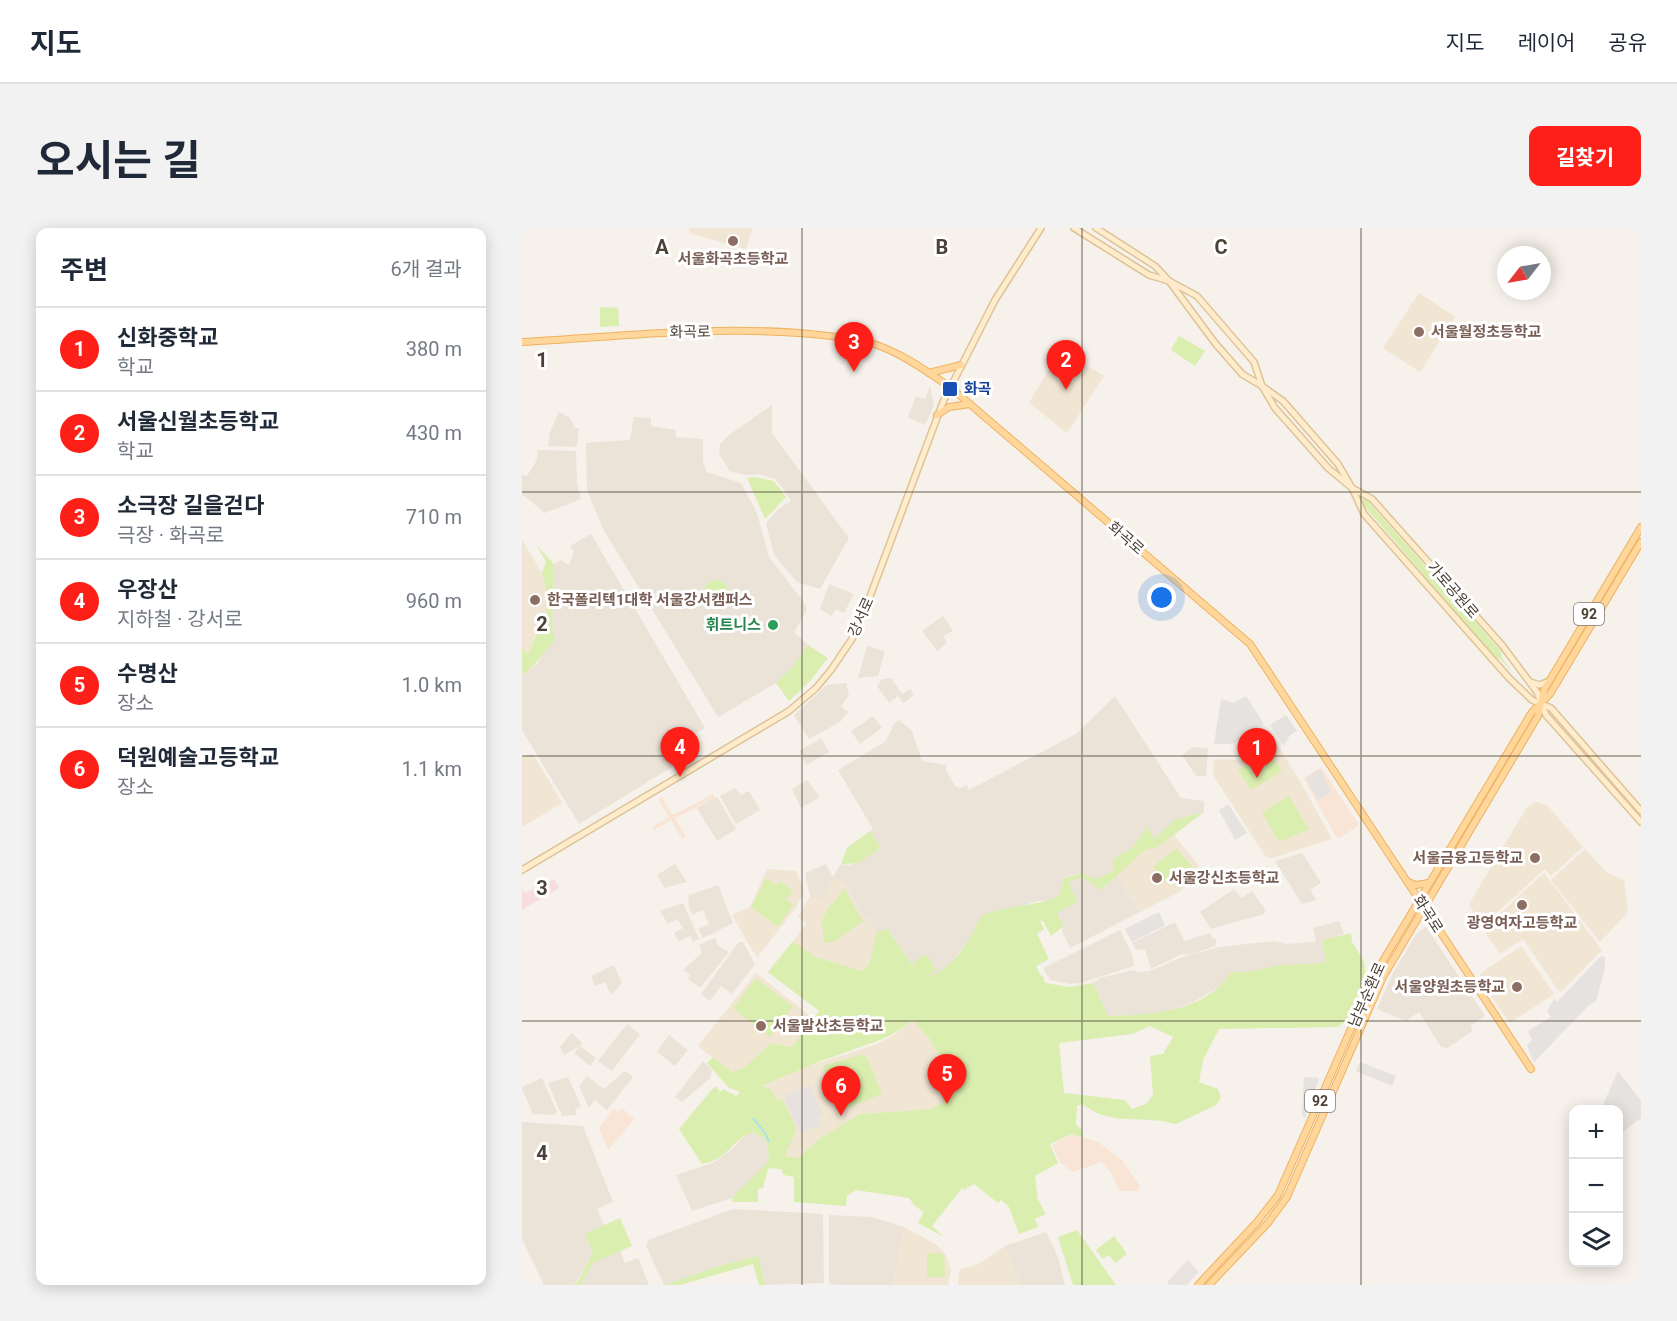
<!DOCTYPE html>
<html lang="ko">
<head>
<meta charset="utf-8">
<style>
	:root { --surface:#fff; --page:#f2f2f3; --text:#1f2937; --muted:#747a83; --line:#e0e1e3; --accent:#ff1f19 }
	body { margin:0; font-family:Roboto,"Noto Sans KR",sans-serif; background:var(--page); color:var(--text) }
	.controls { position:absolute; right:18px; bottom:18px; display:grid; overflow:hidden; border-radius:12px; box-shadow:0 3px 15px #0003 }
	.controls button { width:54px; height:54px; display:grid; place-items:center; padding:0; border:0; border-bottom:2px solid var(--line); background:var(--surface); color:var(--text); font:30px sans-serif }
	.compass { position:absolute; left:975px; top:18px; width:54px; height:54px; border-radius:50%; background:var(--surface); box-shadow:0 3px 15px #0003; rotate:239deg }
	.you { position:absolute; left:640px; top:370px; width:21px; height:21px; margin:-15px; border:4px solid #fff; border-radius:50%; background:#1a73e8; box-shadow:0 0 0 9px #1a73e833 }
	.badge { display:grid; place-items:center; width:39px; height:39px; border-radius:50%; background:var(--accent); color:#fff; font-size:20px; font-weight:700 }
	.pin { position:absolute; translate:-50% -50px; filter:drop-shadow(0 2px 3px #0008) }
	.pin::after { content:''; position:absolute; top:32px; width:21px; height:18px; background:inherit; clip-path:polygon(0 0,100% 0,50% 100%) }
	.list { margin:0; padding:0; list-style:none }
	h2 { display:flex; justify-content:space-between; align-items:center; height:78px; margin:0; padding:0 24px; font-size:26px }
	h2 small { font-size:20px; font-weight:400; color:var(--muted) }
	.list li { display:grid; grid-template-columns:39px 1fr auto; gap:18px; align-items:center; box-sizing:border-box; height:84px; padding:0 24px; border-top:2px solid var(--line) }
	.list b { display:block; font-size:22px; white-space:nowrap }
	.list p { margin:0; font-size:20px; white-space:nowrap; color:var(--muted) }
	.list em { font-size:20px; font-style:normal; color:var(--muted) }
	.icon { flex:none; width:33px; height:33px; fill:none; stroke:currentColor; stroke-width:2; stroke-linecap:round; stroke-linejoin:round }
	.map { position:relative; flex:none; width:1119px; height:1057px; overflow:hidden; border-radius:12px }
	header { display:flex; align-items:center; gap:36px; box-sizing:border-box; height:84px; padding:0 30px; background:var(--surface); border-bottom:2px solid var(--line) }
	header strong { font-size:28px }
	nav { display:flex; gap:33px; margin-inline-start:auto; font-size:21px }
	.intro { display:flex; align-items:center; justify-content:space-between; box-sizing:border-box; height:144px; padding:0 36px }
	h1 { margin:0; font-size:42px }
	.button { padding:15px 27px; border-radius:12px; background:var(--accent); color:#fff; font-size:21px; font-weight:700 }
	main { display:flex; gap:36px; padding:0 36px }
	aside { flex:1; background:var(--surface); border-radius:12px; box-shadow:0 3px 15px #0003 }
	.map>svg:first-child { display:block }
	.residential { fill:#ebe3d8 }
	.commercial { fill:#f9e5d5 }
	.industrial { fill:#e9e3df }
	.education { fill:#f1e5d3 }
	.medical { fill:#f7dedd }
	.green { fill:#daeeb0; fill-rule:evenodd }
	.parking { fill:#e5e2df }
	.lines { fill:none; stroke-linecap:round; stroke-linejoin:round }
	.stream { stroke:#a3dff7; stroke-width:1.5 }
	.secondary-casing { stroke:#ddc398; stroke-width:8 }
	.primary-casing { stroke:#efb260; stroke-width:8 }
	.secondary { stroke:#ffeccc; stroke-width:5 }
	.primary { stroke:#ffd69b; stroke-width:6 }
	.grid { fill:none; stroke:#4c4137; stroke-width:1.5; stroke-opacity:0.55 }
	.education-dot { fill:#8d6e63; stroke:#fff; stroke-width:2 }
	.transit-dot { fill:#1a4fb4; stroke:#fff; stroke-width:2 }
	.leisure-dot { fill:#2e9e5b; stroke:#fff; stroke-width:2 }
	.labels { text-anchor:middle; stroke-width:6; stroke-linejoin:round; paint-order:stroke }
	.shield { fill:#fff; stroke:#827a73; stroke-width:1.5 }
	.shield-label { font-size:14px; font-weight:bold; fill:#4c4137 }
	.education-label { font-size:15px; font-weight:bold; fill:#785e54; stroke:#fff; text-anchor:start }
	.street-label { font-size:15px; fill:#4c4137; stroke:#fff }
	.transit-label { font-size:15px; font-weight:bold; fill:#164399; stroke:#fff; text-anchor:start }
	.leisure-label { font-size:15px; font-weight:bold; fill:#27864d; stroke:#fff; text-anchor:end }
	.grid-label { font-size:20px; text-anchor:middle; font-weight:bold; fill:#4c4137; stroke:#fff; stroke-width:6; stroke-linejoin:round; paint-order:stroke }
</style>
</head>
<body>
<header>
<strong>지도</strong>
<nav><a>지도</a><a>레이어</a><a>공유</a></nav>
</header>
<div class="intro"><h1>오시는 길</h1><a class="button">길찾기</a></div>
<main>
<aside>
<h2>주변<small>6개 결과</small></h2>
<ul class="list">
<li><span class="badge">1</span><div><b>신화중학교</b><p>학교</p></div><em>380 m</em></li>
<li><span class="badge">2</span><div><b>서울신월초등학교</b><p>학교</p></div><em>430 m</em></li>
<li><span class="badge">3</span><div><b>소극장 길을걷다</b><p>극장 · 화곡로</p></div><em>710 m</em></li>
<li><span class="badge">4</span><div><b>우장산</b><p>지하철 · 강서로</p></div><em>960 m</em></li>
<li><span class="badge">5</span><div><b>수명산</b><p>장소</p></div><em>1.0 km</em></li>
<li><span class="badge">6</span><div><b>덕원예술고등학교</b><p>장소</p></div><em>1.1 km</em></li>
</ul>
</aside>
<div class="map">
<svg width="1119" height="1057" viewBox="0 0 1119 1057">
	<rect width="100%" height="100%" fill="#f6f1ea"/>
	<g class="residential">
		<path d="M408 158 412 177 403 197 386 189 394 168 403 171Z"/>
		<path d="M250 177V205L327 310 298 361 275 354 252 327 244 295 256 281 269 273 259 258 253 251 238 246 224 247 208 243 197 226 198 216 207 207Z"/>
		<path d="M37 184 47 189 53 200H57L55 217 52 219 26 218 28 204Z"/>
		<path d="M112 189 129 190V198L153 202 154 209 181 211V234L185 244 219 255 235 285 247 329 284 377V384L272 404 286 417 271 438 254 455 196 489 81 301 65 262 64 215 108 212Z"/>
		<path d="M16 222 54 223 55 256 59 271 23 285 0 266V247L5 248 15 232Z"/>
		<path d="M69 306 183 500 147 523 155 536 57 596 0 502V447L16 435 21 422 33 412 30 402 32 336 38 332 47 337 52 324 48 318Z"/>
		<path d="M307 356 332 366 322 385 314 381 309 388 298 381Z"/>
		<path d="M421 388 431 403 421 408 425 415 415 423 400 403Z"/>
		<path d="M345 418 363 423 356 448 336 450Z"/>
		<path d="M369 450 380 466 388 461 392 467 381 475 376 468 367 475 355 458 360 451Z"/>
		<path d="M324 455 327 467 319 478 326 484 318 494 287 511 272 487 305 457Z"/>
		<path d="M593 468 659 570 682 573V584L652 593 633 611 625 599 611 619 592 631V642L575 651 559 645 542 649 537 668 529 673H517L460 688 446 714 422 743 400 752 367 702 355 704 345 689H341L322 655 299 673 288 669 283 645 304 636 311 649 319 636 328 637 359 621 348 603 351 601 316 542 363 514 372 496 377 492 390 503 400 533 424 537V542L433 558 439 560 444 557 447 562 554 506Z"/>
		<path d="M351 488 360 500 338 516 329 503Z"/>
		<path d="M299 510 307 524 284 537 277 523Z"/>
		<path d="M671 519 686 520 684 548H674L660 527Z"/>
		<path d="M285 552 298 569 279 580 270 561Z"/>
		<path d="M213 560 219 567 227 563 238 582 214 596 198 568Z"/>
		<path d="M195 569 214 601 195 613 175 580Z"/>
		<path d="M780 625 799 655 788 662 794 672 780 676 753 633Z"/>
		<path d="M153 636 165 654 143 660 135 647Z"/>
		<path d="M595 645 608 671H611L618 684 548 720 540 703 542 698 535 685 554 674 546 654 560 649 584 659Z"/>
		<path d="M196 657 211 695 181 710 176 701 187 696 181 682 170 687 166 675 167 667Z"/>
		<path d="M712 661 719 670 730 663 744 683 742 686 689 701 678 684Z"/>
		<path d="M161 675 177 711 171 714 168 708 157 714 152 705 161 700 155 691 146 696 138 683Z"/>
		<path d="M817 693 822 706 800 712 805 734 777 739 761 737 735 744H709L702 756 670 775 636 786 586 788 571 755 578 750 612 742 615 744 627 743 661 729 697 719 752 713 765 716 792 714 794 713 791 700Z"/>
		<path d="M653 694 662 713 688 705 690 710 695 712 693 718 667 727 660 726 629 741 623 721 614 722 610 715Z"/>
		<path d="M904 699 963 788 948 798 951 803 925 820 919 819 897 784 884 793 855 781 871 745 895 705Z"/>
		<path d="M598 702 610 726 612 738 558 755 548 756 528 752 521 740Z"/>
		<path d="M193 710 196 718 207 724 178 760 166 751 168 747 161 742 180 725 177 717Z"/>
		<path d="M217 714H221L233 736 210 766 199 758 188 773 179 766Z"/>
		<path d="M92 737 100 755 89 767 83 754 73 758 69 748Z"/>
		<path d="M105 796 118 806 90 843 76 833Z"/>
		<path d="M50 805 60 815 58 818 74 830 68 838 52 825 58 818 42 827 38 819Z"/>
		<path d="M147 807 166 822 153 838 135 824Z"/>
		<path d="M181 833 190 842 188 850 160 874 153 869Z"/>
		<path d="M103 843 111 849 85 882 73 872 67 880 57 858 65 848 82 861Z"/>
		<path d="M46 849 59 878 53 881 55 887 40 888 26 855Z"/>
		<path d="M20 850 35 884 33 887 11 886 0 861V859Z"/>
		<path d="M0 894 61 898 91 974 75 981 82 997 63 1006 71 1024 54 1055 50 1057H22L0 1011Z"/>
		<path d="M230 904 244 912 247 928 245 936 210 970 170 983 154 947 191 935 209 922 225 905Z"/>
		<path d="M211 981 301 986 302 1055 243 1057 235 1028 203 1036 142 1057 124 1018 126 1012Z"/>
		<path d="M307 987 350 989 382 999 371 1057H311L307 1055Z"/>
		<path d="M524 1004 536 1029 543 1057H498L483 1018Z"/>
		<path d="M98 1023 103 1035 116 1030 127 1057H58L71 1035Z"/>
	</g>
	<g class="commercial">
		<path d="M799 539 837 597 818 610 814 609 782 550Z"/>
		<path d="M191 566 193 570 153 590 164 609 160 611 149 592 132 602 130 599 147 589 136 571 140 569 151 587Z"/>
		<path d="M100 880 112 891 86 922 77 900 92 881 97 884Z"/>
		<path d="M549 906 576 914 600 932 618 958 615 963H597L590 946 580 934 550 944 538 934 530 917Z"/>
	</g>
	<path class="industrial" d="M666 1032 677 1044 665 1057H647L645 1054Z"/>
	<g class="education">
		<path d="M168 0H230L224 21 167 5Z"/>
		<path d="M897 65 933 89 898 144 861 120Z"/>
		<path d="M539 121 582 148 545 205 507 175Z"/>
		<path d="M0 312 20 345 26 367 24 388 6 426 0 420Z"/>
		<path d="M751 510 778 553 810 611 750 630 744 629 691 547 692 531 719 532Z"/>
		<path d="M11 526 40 575 0 599V529Z"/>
		<path d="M1014 574 1025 577 1061 619 1029 648 1023 641 960 698 947 676 1005 579Z"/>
		<path d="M652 607 677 638 675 645 669 654 657 664 618 684 612 672 608 671 595 645 623 622 636 619Z"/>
		<path d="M1063 621 1085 645 1102 652 1106 684 1078 714 1029 652Z"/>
		<path d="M245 641 274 643 282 663 275 678 235 730 210 687 228 679Z"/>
		<path d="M1022 645 1080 722 1038 765 1001 711 978 726 961 701Z"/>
		<path d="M311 649 322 655 341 689H345L355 704 347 737 340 743 294 729 271 713 285 695 276 689 288 669 300 673Z"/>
		<path d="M999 718 1032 766 988 795 957 751 959 745Z"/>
		<path d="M234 745 292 791 270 819 249 815 222 840 210 844 176 818Z"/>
		<path d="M390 791 407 810 433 851 429 868 410 881 338 886 297 911 276 930 263 928 275 901 260 871 256 873 240 859 281 840 355 816 375 805Z"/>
		<path d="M382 999 415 1017 424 1027 429 1042 426 1057H371Z"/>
		<path d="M483 1018 498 1057H436L438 1041 455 1037Z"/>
	</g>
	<path class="medical" d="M32 651 37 660 0 682V660L3 665Z"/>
	<g class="green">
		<path d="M78 79 96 80 97 98 78 99Z"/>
		<path d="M657 108 683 123 673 138 649 122Z"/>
		<path d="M231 249 252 253 264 269 243 291 225 250Z"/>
		<path d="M843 270 979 423 980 430 991 445 978 431 972 429 839 274Z"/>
		<path d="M14 317 32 336 30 401 33 412C21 424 15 437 0 447V420L6 426 24 388 26 367 20 345 24 333Z"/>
		<circle cx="194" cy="364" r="12"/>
		<path d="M286 417 306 430 288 453 267 473 254 455 271 438Z"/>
		<path d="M747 522 760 543 729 562 716 542Z"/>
		<path d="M767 568 787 601 757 614 740 584Z"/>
		<path d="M682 584 636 619 623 622 579 662 560 649 547 654 555 674 535 685 542 698 529 708 521 693H518L522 701 515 706 527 731 514 738 518 747 521 748 523 755 548 759 571 755 586 788C628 787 685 784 709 744 731 745 742 739 761 737 776 736 789 737 804 734L800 712 829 705 830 714 842 733 844 749 825 792 816 799 697 801 681 832 677 854 696 861 699 870 694 877 654 896C619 886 592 900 560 876L555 878 554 896 560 902V909L549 906 528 916 536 935 513 948 516 972 524 986 513 991 516 999 497 1006 487 979 479 972 476 975 452 956 442 962 440 960 410 998 422 1009 396 995 402 984 393 978 387 970 334 962 325 968 324 978 272 974V949L262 947 259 941 246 940 241 960 236 961V974H211L210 970 245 935 247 928 244 912 231 904C212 909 206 932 180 936L157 901 193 858 198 863 193 870 201 861 214 868 218 864 206 859 185 835 191 829 210 844 222 840 249 815 270 819 297 783 246 744 271 713 294 729 340 743 347 737 355 704 366 701 400 752 390 735 404 726 414 742 402 751C433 739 445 717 459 688 480 678 522 677 537 668L542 650 559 645 575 651 592 642V631L611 619 625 599 633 611 652 592ZM390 792 407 810 433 851 429 868 410 881 338 886 297 911 276 930 263 928 275 901 260 871 256 873 249 861 241 858C267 846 292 835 319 826 349 814 364 814 390 792ZM628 798 651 809 641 826 628 828 631 867 624 876 610 881 603 872 542 865 537 815 610 806Z"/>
		<path d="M348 603 359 620 336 635 319 636 325 620Z"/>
		<path d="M654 620 670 639 647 658 631 639Z"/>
		<path d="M244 650 254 657 251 662 258 653 271 662 265 671 255 665 271 677 256 699 229 679Z"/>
		<path d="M322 660 341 693 314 713 302 715 300 693 308 676 310 677Z"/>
		<path d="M234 750 271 779 248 809 211 780Z"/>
		<path d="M338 827 344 828 360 866 321 882 301 841 303 837Z"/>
		<path d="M98 990 110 1018 71 1035 58 1057H50L55 1055 71 1024 63 1006Z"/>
		<path d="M555 1002 594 1057H551L536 1009Z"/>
		<path d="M592 1008 605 1026 593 1035 587 1027 581 1031 574 1022Z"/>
		<path d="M405 1025 422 1026 423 1049H405Z"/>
		<path d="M236 1028 243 1057H237L231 1036 158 1057H142L203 1036Z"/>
	</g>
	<g class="parking">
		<path d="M724 468 742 496 710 516H692L699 471 712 475Z"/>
		<path d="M764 487 775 503 768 507 762 518 748 497Z"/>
		<path d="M798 541 809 564 796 573 784 550Z"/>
		<path d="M706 576 725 605 713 612 697 582Z"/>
		<path d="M637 684 643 697 610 714 603 701Z"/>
		<path d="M1079 728 1083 729V740L1074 773 1066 778 1012 834 1005 818 1010 812 1006 803 1029 789 1025 783 1032 771 1035 774Z"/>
		<path d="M838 834 874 848 870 858 834 843Z"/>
		<path d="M1096 843 1119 873V890L1097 907 1096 882 1079 881Z"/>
		<path d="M782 849 797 850 783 890 780 888Z"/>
		<path d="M288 857 301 887 297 889 298 897 278 905 262 868Z"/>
	</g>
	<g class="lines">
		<path class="stream" d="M231 890 243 905 247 914"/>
		<defs>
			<g id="secondary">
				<path d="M552 0 627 47 647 53 693 115 720 146 740 158 753 180 806 240 830 260 842 286 987 450 1010 472 1029 480 1119 583"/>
				<path d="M574 0 633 38 647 53 675 68 732 134 740 158 761 173 816 236 830 260 850 271 980 417 1015 464 1024 487 1119 594"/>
				<path d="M1008 454 1018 457 1027 453"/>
				<path d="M0 642 267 483 294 460 309 442 330 411 344 379 421 174 473 72 519 0"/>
			</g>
			<g id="primary">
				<path d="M0 114C92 109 184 98 277 105 301 107 326 109 349 115 378 124 403 142 428 159L728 416 1009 841"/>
				<path d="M407 145 439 137"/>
				<path d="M415 187 427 179 448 176"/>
				<path d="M886 654 894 657 907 655"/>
				<path d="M676 1057 735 994 756 967 853 746 1010 484 1028 466 1119 314"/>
				<path d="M687 1057 746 995 765 969 861 749 1016 488 1022 462 1119 299"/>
			</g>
		</defs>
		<use href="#secondary" class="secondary-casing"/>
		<use href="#primary" class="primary-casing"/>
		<use href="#secondary" class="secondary"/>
		<use href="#primary" class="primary"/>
	</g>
	<path class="grid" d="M280 0V1057M560 0V1057M839 0V1057M0 264H1119M0 528H1119M0 793H1119"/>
	<g class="education-dot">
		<circle cx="211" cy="13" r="6"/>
		<circle cx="897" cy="104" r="6"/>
		<circle cx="13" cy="372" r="6"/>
		<circle cx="1013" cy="630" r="6"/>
		<circle cx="635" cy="650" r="6"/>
		<circle cx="1000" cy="677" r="6"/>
		<circle cx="995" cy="759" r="6"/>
		<circle cx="239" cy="798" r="6"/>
	</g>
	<rect class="transit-dot" x="420" y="153" width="16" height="16" rx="3"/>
	<circle class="leisure-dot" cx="251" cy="397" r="6"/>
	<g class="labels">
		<g class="shield">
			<rect x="1052" y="375" width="30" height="22" rx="4.5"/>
			<rect x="783" y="862" width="30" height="22" rx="4.5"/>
		</g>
		<g class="shield-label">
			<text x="1067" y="391">92</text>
			<text x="798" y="878">92</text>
		</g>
		<g class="education-label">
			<text x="211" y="36" text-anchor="middle">서울화곡초등학교</text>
			<text x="909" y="109">서울월정초등학교</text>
			<text x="25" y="377">한국폴리텍1대학 서울강서캠퍼스</text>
			<text x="1001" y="635" text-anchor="end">서울금융고등학교</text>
			<text x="647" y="655">서울강신초등학교</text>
			<text x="1000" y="700" text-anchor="middle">광영여자고등학교</text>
			<text x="983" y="764" text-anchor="end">서울양원초등학교</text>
			<text x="251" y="803">서울발산초등학교</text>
		</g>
		<g class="street-label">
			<text transform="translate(168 104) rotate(-1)" y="5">화곡로</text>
			<text transform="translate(604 310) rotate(41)" y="5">화곡로</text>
			<text transform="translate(931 362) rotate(49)" y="5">가로공원로</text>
			<text transform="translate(339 389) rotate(-66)" y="5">강서로</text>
			<text transform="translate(906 686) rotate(57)" y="5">화곡로</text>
			<text transform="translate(845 767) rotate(-66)" y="5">남부순환로</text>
		</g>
		<g class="transit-label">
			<text x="442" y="166">화곡</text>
		</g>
		<g class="leisure-label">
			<text x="239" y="402">휘트니스</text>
		</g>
	</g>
	<g class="grid-label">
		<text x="140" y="26">A</text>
		<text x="420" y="26">B</text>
		<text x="699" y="26">C</text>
		<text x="20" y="139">1</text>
		<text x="20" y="403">2</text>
		<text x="20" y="667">3</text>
		<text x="20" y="932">4</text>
	</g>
</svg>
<div class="controls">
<button>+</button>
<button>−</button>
<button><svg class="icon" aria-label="layers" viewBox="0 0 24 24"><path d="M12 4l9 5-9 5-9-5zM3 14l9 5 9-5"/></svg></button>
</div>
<svg class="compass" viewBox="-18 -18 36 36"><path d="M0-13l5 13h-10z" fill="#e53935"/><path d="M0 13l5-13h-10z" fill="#747a83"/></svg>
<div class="you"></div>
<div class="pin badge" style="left:735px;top:550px">1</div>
<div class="pin badge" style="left:544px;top:162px">2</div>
<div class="pin badge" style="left:332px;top:144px">3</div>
<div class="pin badge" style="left:158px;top:549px">4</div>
<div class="pin badge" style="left:425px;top:876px">5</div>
<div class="pin badge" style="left:319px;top:888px">6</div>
</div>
</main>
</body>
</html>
